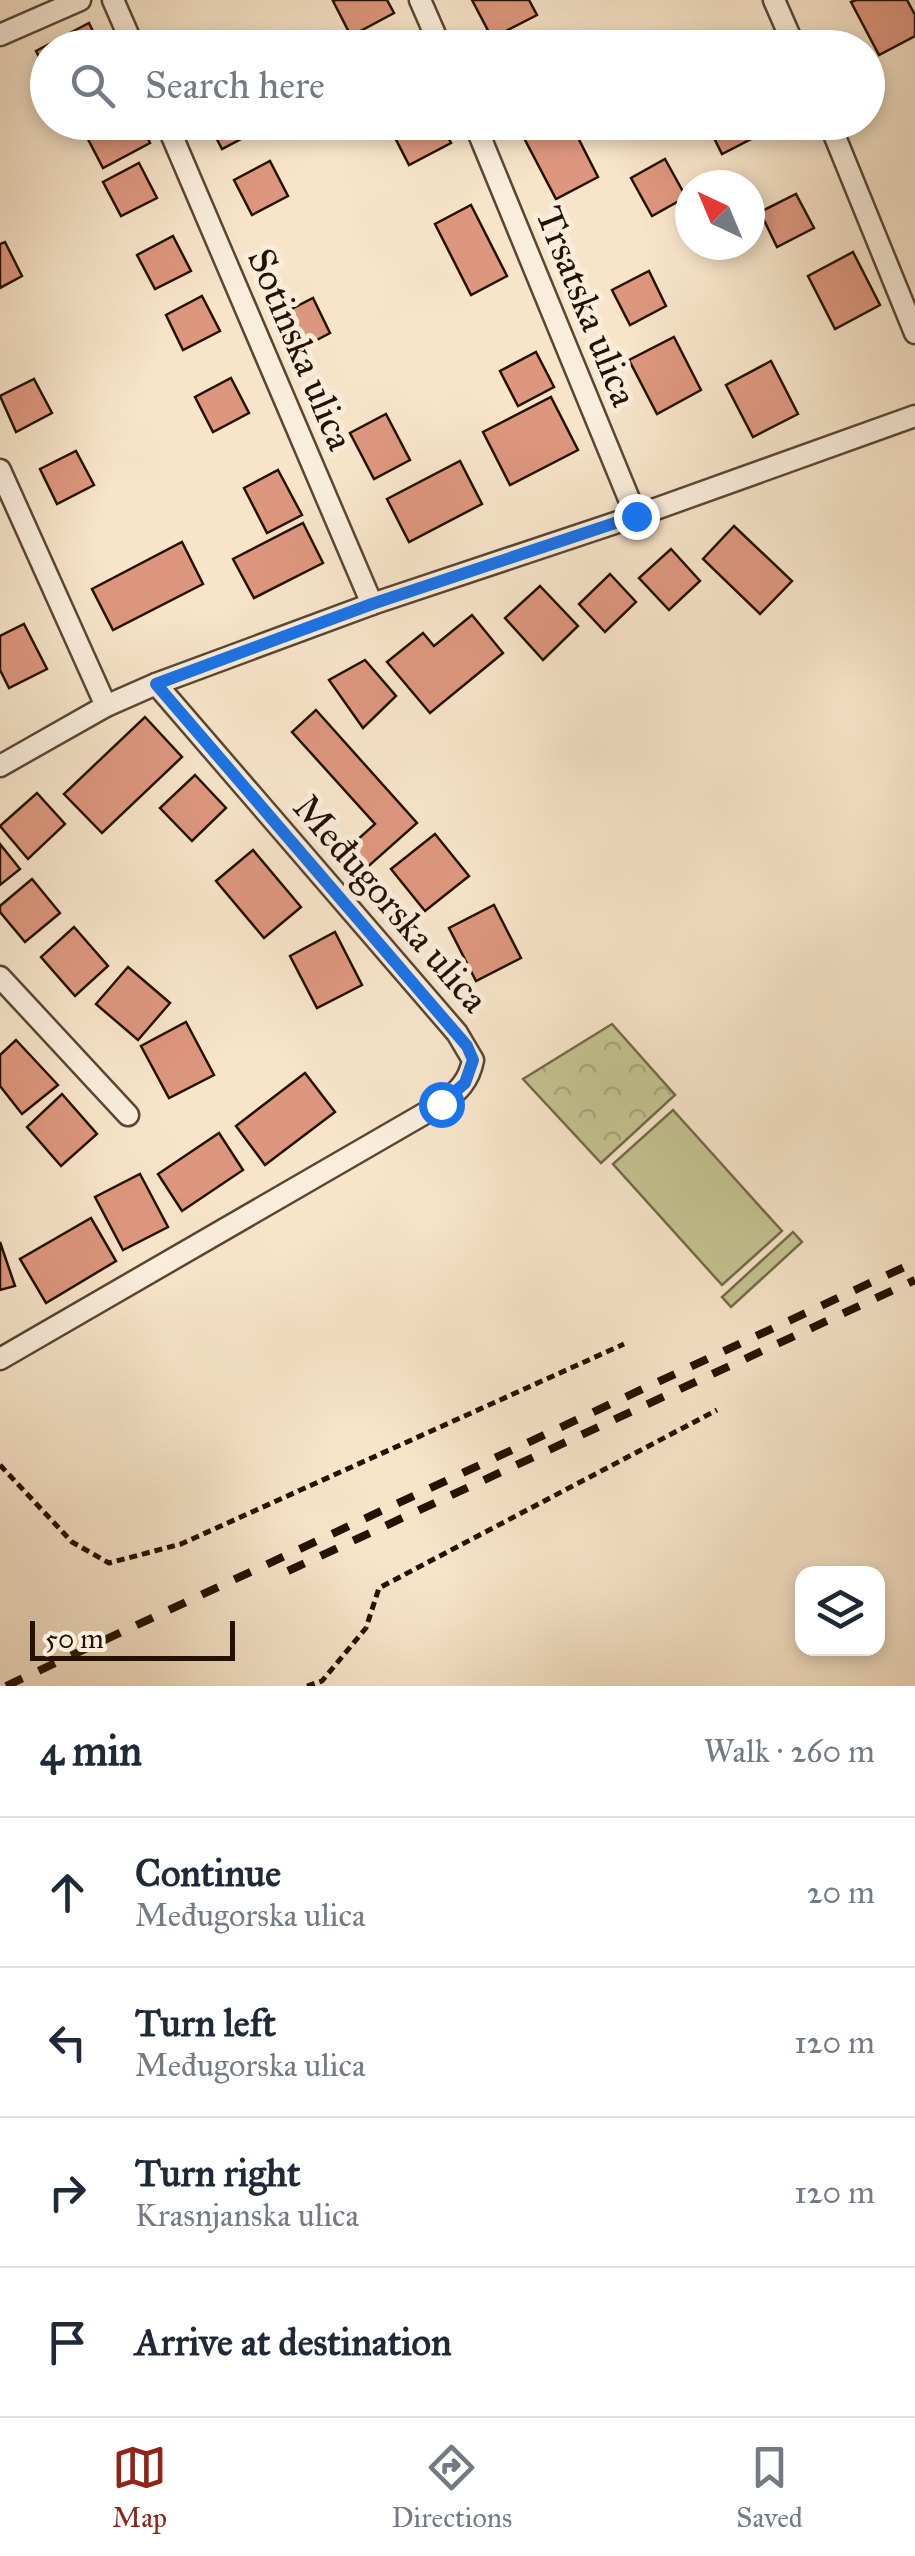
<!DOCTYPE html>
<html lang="en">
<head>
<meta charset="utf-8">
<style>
	:root { --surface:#fff; --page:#f2f2f3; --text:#1f2937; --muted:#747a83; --line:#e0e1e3; --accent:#8f2418 }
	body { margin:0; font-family:"IM FELL Great Primer",serif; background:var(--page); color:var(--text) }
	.controls { position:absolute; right:30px; bottom:30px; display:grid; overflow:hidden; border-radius:20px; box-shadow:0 5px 15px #0003 }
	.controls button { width:90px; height:90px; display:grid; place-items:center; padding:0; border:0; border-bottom:2px solid var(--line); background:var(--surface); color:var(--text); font:50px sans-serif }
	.compass { position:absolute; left:675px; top:170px; width:90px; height:90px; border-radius:50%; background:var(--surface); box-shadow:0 5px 15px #0003; rotate:316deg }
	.scale { position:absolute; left:30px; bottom:25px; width:205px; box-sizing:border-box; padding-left:10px; border:5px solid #241100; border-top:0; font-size:28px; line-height:35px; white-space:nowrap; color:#241100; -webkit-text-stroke:8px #faeddc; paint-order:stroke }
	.stop { position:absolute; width:30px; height:30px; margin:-22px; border:8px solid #1a73e8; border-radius:50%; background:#fff }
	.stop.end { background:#1a73e8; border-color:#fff; box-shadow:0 2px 10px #0008 }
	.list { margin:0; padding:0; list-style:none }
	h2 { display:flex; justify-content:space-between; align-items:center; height:130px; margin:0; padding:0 40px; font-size:42px }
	h2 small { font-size:32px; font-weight:400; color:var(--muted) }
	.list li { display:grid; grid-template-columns:65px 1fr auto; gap:30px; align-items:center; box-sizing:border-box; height:150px; padding:0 40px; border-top:2px solid var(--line) }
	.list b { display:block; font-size:38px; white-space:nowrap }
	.list p { margin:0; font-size:32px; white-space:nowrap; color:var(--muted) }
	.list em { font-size:32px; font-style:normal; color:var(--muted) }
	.icon { flex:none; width:55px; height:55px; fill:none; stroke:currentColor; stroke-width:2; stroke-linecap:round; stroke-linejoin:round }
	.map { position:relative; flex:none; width:915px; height:1686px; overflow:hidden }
	.search { position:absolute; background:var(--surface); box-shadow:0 5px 15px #0003; left:30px; right:30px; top:30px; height:110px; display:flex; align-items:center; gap:25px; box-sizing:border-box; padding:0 35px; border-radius:55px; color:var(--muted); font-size:38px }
	.sheet { height:730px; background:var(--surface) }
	nav { display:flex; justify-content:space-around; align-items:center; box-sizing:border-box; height:140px; border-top:2px solid var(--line); background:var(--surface); font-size:28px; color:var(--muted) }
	nav a { display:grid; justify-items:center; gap:5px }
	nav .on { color:var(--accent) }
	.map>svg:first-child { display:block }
	.grass { fill:#c4c291; stroke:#746a48; stroke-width:2.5 }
	.park { fill:url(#park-crowns); stroke:#746a48; stroke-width:2.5 }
	.building { fill:#dd977e; stroke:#241100; stroke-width:2.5 }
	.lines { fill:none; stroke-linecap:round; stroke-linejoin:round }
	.minor-casing { stroke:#594632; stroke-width:25 }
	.path { stroke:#241100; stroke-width:5; stroke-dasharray:8 5; stroke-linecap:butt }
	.minor { stroke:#faeddc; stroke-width:20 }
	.rail { stroke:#241100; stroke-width:8; stroke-dasharray:18 18; stroke-linecap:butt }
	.route { stroke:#1a73e8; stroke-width:12 }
	.labels { text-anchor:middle; stroke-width:10; stroke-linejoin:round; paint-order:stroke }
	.street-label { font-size:38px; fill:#241100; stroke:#faeddc }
</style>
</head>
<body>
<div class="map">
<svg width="915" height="1686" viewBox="0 0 915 1686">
	<defs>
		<pattern id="park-crowns" width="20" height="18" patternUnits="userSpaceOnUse" patternTransform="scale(2.5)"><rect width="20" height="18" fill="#c4c291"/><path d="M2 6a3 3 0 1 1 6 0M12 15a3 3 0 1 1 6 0" fill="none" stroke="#a8a67b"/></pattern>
	</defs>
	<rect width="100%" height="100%" fill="#f7e4c9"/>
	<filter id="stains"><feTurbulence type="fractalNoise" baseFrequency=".002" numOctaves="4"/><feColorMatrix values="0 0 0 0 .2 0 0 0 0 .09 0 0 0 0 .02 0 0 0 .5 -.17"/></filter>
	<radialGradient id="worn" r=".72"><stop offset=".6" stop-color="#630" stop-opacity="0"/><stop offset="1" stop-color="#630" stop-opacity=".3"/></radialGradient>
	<g class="grass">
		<path d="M673 1110 782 1231 722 1285 613 1164Z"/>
		<path d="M793 1232 802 1242 731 1307 722 1297Z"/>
	</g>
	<path class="park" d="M612 1024 675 1095 601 1163 523 1079Z"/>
	<g class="building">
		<path d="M336 0H387L394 13 351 36 333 1Z"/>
		<path d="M472 0H529L537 15 492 38Z"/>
		<path d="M856 0H907L915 15V36L879 55 851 2Z"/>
		<path d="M89 23 101 48H48V74L36 51Z"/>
		<path d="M223 32 231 48H193Z"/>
		<path d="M79 122H140L150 143 103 168Z"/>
		<path d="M208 122H254L258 130 222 149Z"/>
		<path d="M387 122H440L451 143 409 165Z"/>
		<path d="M554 122H570L598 177 556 199 524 138Z"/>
		<path d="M706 122H752L759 135 722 154Z"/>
		<path d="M665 159 686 197 652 216 631 178Z"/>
		<path d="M270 161 288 196 252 215 234 180Z"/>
		<path d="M139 163 157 198 121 216 103 182Z"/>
		<path d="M796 194 814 228 777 247 760 212Z"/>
		<path d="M471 205 507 276 471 295 435 224Z"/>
		<path d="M173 236 191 271 155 289 137 255Z"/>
		<path d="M5 242 22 276 0 288V244Z"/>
		<path d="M853 252 880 305 835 329 808 276Z"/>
		<path d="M649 271 666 306 630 325 612 290Z"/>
		<path d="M202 296 220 331 183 350 166 315Z"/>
		<path d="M313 298 330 333 294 352 276 317Z"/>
		<path d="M674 337 701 390 657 414 629 360Z"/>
		<path d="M536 352 554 387 518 406 500 371Z"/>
		<path d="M771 361 798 414 753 437 726 385Z"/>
		<path d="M231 378 249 413 213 432 195 397Z"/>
		<path d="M34 379 52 413 16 432 0 396Z"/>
		<path d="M551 397 578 450 510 485 483 432Z"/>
		<path d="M386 414 410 460 374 479 350 433Z"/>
		<path d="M76 451 94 485 57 504 40 469Z"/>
		<path d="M460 461 482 504 409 542 387 499Z"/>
		<path d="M278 470 302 515 267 533 244 488Z"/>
		<path d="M303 523 323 563 254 598 233 559Z"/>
		<path d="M734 526 792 581 760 614 703 559Z"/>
		<path d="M182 542 203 584 113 630 92 589Z"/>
		<path d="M671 549 700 581 669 610 639 578Z"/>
		<path d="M610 574 636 602 605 632 579 604Z"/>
		<path d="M540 586 578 626 543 660 505 618Z"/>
		<path d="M472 615 503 653 430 713 387 662 423 633 434 646Z"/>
		<path d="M24 624 47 669 9 688 0 670V636Z"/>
		<path d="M365 660 396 696 363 728 329 680Z"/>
		<path d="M316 710 417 823 354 879 336 859 375 824 292 732Z"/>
		<path d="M145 717 182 757 102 833 64 794Z"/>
		<path d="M195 775 226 808 192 841 160 808Z"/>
		<path d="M37 793 65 824 28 859 0 826Z"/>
		<path d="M435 834 469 876 425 911 391 869Z"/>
		<path d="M0 844 20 869 0 885Z"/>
		<path d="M253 850 301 907 264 938 216 881Z"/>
		<path d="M32 879 60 913 25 942 0 912V906Z"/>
		<path d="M494 905 521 958 476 981 449 928Z"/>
		<path d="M74 927 108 966 75 996 41 957Z"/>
		<path d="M335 932 362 985 317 1008 290 956Z"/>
		<path d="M128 967 170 1003 138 1040 96 1004Z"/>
		<path d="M186 1022 214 1075 169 1098 141 1046Z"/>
		<path d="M16 1040 58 1085 22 1114 0 1086V1055Z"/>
		<path d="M305 1073 335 1112 265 1165 236 1126Z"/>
		<path d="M62 1094 97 1134 61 1166 27 1127Z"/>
		<path d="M219 1133 243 1170 182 1211 158 1174Z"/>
		<path d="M140 1174 168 1227 123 1250 95 1197Z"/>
		<path d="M91 1218 116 1261 46 1303 20 1259Z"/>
		<path d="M0 1242 15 1286 0 1290Z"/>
	</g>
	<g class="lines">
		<defs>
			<g id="minor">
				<path d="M113 0 134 48"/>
				<path d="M420 0 441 48"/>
				<path d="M774 0 795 48"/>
				<path d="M0 35 80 0"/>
				<path d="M166 122 372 604"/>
				<path d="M474 122 636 516"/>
				<path d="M829 122 915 333"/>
				<path d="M0 470 106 706"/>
				<path d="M0 766 106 706 156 684 372 604 636 516 915 416"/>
				<path d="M0 977 128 1115"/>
				<path d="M0 1359 441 1104C458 1092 469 1081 473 1060L457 1033 156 684"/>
			</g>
		</defs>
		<use href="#minor" class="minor-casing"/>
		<g class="path">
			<path d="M0 1465 72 1542 109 1563 181 1544 624 1344"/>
			<path d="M307 1686 322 1681 366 1628 379 1588 717 1410"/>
		</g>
		<use href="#minor" class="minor"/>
		<g class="rail">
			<path d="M288 1571 915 1280"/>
			<path d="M6 1686 915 1262"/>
		</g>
	</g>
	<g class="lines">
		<path class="route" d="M441 1104 465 1083 473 1060 467 1046 156 684 372 604 636 516"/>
	</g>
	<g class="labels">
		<g class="street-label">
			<text transform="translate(587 306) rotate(68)" y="13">Trsatska ulica</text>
			<text transform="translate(301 349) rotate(67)" y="13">Sotinska ulica</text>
			<text transform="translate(391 903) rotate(49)" y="13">Međugorska ulica</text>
		</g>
	</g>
	<rect width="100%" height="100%" filter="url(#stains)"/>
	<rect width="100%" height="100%" fill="url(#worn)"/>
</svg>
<div class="controls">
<button><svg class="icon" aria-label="layers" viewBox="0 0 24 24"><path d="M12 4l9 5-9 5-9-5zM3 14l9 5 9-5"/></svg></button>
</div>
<svg class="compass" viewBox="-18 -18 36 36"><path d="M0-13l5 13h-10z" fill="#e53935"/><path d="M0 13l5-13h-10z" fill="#747a83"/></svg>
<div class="scale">50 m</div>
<div class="stop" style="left:441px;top:1104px"></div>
<div class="stop end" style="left:636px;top:516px"></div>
<div class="search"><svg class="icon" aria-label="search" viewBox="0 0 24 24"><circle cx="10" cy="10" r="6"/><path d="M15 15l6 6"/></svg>Search here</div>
</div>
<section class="sheet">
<h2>4 min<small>Walk · 260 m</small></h2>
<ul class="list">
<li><svg class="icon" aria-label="ahead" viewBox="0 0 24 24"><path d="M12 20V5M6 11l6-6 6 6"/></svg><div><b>Continue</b><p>Međugorska ulica</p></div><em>20 m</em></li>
<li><svg class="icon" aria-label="left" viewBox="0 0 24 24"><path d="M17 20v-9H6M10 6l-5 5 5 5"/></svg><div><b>Turn left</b><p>Međugorska ulica</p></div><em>120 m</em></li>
<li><svg class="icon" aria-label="right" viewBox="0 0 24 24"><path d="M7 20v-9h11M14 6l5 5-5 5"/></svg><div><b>Turn right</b><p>Krasnjanska ulica</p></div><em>120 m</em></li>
<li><svg class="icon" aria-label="arrive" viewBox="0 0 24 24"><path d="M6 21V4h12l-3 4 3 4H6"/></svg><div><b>Arrive at destination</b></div></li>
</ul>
</section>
<nav>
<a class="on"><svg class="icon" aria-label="map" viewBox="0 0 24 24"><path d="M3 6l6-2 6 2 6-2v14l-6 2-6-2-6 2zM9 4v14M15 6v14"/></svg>Map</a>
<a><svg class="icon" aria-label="directions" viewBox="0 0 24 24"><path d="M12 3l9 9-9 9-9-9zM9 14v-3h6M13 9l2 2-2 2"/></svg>Directions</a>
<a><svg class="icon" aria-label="saved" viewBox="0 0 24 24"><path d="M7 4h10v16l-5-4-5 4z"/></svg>Saved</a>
</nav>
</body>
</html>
